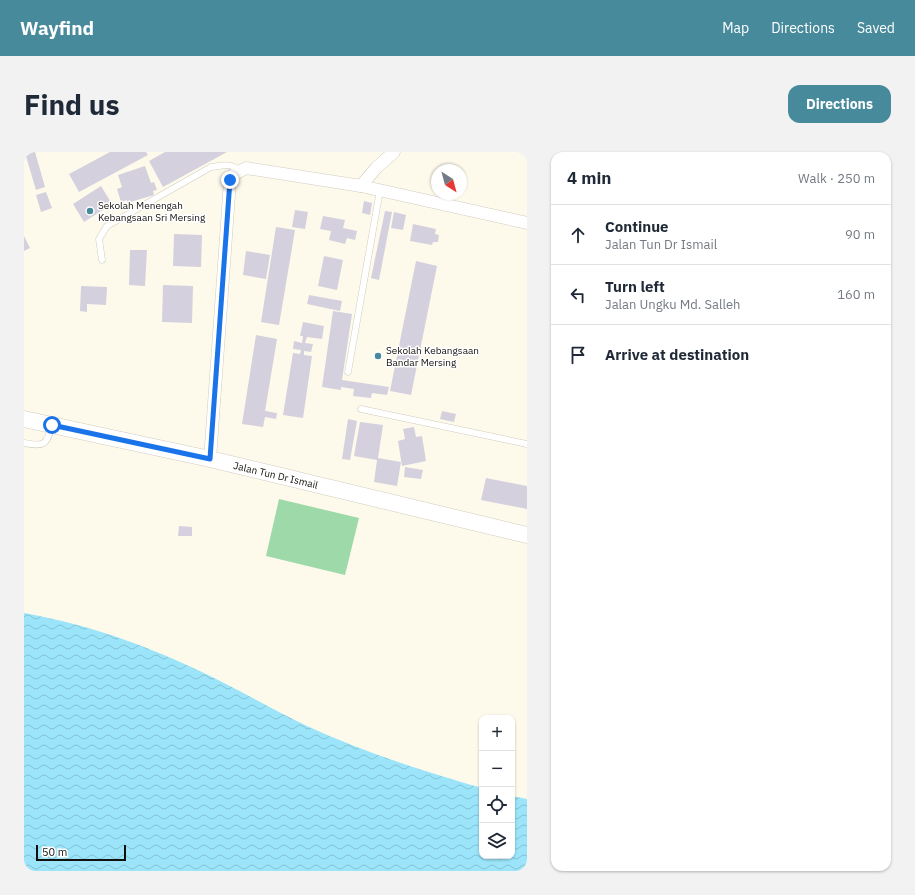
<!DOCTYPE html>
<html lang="en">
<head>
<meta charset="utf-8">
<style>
	:root { --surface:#fff; --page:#f2f2f3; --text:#1f2937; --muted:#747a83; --line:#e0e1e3; --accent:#478a9b }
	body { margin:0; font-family:"IBM Plex Sans",sans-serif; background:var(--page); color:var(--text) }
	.controls { position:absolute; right:12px; bottom:12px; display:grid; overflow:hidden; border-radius:8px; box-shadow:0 1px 3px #0004 }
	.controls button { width:36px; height:36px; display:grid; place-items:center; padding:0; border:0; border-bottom:1px solid var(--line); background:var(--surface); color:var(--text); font:20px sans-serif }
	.compass { position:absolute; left:407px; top:12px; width:36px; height:36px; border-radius:50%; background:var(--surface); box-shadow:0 1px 3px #0004; rotate:144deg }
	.scale { position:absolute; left:12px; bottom:10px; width:90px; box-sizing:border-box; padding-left:4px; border:2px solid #12100c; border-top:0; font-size:11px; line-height:14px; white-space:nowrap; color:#12100c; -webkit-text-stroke:3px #fff; paint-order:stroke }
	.stop { position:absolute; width:12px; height:12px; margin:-9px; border:3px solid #1a73e8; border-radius:50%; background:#fff }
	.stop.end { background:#1a73e8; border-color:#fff; box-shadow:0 1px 4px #0008 }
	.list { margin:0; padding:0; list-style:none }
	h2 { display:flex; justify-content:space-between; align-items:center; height:52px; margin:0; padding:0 16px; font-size:17px }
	h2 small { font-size:13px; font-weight:400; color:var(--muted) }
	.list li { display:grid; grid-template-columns:26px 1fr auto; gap:12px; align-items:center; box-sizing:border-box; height:60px; padding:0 16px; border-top:1px solid var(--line) }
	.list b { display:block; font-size:15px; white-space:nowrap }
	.list p { margin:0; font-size:13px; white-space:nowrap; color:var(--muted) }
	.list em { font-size:13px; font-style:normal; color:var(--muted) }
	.icon { flex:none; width:22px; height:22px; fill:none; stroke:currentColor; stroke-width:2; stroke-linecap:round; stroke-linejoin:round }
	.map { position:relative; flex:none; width:503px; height:719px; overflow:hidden; border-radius:12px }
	header { display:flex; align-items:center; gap:24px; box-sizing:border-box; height:56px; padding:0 20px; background:var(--accent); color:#fff }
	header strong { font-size:19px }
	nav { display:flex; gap:22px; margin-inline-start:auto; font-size:14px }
	.intro { display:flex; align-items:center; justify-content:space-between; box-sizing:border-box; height:96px; padding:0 24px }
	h1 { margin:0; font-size:28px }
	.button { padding:10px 18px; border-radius:12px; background:var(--accent); color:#fff; font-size:14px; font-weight:700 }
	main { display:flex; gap:24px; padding:0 24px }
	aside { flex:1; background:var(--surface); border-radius:12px; box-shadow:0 1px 3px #0004 }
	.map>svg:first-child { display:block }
	.grass { fill:#9ed9a9 }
	.water { fill:url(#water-waves) }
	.building { fill:#d4d0de }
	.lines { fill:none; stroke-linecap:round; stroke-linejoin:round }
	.lane-casing { stroke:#d1ccbf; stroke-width:7 }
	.street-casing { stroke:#d1ccbf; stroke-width:13 }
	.secondary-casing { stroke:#d1ccbf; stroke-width:17 }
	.lane { stroke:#fff; stroke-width:6 }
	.street { stroke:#fff; stroke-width:12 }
	.secondary { stroke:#fff; stroke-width:16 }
	.route { stroke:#1a73e8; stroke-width:5 }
	.poi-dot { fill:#478a9b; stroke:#fff; stroke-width:1.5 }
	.labels { text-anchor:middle; stroke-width:3; stroke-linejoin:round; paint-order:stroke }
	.poi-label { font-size:10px; fill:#12100c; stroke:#fff; text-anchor:start }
	.street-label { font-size:10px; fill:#12100c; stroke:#fff }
</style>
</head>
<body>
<header>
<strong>Wayfind</strong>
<nav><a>Map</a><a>Directions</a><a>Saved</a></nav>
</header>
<div class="intro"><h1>Find us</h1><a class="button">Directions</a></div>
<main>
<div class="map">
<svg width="503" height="719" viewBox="0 0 503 719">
	<defs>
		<pattern id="water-waves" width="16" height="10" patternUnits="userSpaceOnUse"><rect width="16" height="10" fill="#9be4f9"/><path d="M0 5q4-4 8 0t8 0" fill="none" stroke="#84c3d4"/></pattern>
	</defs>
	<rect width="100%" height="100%" fill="#fefaeb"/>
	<path class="grass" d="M255 347 335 366 321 423 242 404Z"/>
	<path class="water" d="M0 461C69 473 138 499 200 531 228 545 255 561 283 574 339 600 399 619 458 636V704H488V644L503 647V719H0Z"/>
	<g class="building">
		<path d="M5 0H11L21 35 12 38 1 1Z"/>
		<path d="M86 0H122L124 3 55 40 45 22Z"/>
		<path d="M141 0H203L139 35 125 9Z"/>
		<path d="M121 14 127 31 130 30 133 38 129 39 130 43 103 51V48L97 50 93 37 98 35 94 23Z"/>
		<path d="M77 34 88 52 60 70 49 52Z"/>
		<path d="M22 40 28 56 17 60 12 43Z"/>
		<path d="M340 49 348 51 346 63 338 61Z"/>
		<path d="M271 58 284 60 281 77 268 75Z"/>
		<path d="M361 59 368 60 355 128 347 126Z"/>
		<path d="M370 60 382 63 379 78 367 76Z"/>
		<path d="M299 64 321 68 319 76 333 79 331 88 323 86 321 92 305 88 307 79 296 77Z"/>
		<path d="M389 72 412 77 411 82 415 83 414 90H409L408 93 386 89Z"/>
		<path d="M252 75 271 78 255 173 237 170Z"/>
		<path d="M150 82 178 83 177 115 149 114Z"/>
		<path d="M0 84 6 96 0 99Z"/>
		<path d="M106 98H123L121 134 105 133Z"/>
		<path d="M222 99 246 103 242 127 219 123Z"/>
		<path d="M300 104 319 108 313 138 294 134Z"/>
		<path d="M392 109 413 114 387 243 366 239Z"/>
		<path d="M139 133 169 134 168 171 138 170Z"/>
		<path d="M57 134 83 135 82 153 63 152V160L56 159Z"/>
		<path d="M285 143 318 149 316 159 283 152Z"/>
		<path d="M309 159 328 162 318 228 365 235 363 243 348 241 347 246 329 244 330 237 317 235V238L298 235Z"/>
		<path d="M279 170 300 174 298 187 283 185 281 191 289 192 287 200 280 199V203L288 204 279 266 259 263 269 201 276 202 277 198 269 197 270 189 278 191 279 184H276Z"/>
		<path d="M232 183 253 187 241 259 253 261 252 267 241 265 239 275 218 272Z"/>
		<path d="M418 259 432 262 430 270 416 267Z"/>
		<path d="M324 267 333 269 326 308 318 307Z"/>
		<path d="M336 270 359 273 354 306 377 310 373 334 350 330 353 308 330 304Z"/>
		<path d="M390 275 392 285 398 284 402 309 378 314 374 289 381 287 379 277Z"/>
		<path d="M381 315 399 318 397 327 380 325Z"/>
		<path d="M462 326 503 334V357L457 348Z"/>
		<path d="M155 374 168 375V384H154Z"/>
	</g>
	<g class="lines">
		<defs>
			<g id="lane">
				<path d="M78 108 75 87 83 74 187 15C197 14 208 10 215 19"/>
				<path d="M324 220 356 38"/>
				<path d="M337 257 503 292"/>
				<path d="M0 291C20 295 23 293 28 273"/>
			</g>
			<g id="street">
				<path d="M337 34 352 16 370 0"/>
				<path d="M186 307 206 29 209 23 222 16 337 34 503 71"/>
			</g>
			<g id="secondary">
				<path id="s1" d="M0 267 186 307 503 383"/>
			</g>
		</defs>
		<use href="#lane" class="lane-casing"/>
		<use href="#street" class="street-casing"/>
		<use href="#secondary" class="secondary-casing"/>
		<use href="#lane" class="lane"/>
		<use href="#street" class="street"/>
		<use href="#secondary" class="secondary"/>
	</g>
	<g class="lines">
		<path class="route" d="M28 273 186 307 206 28"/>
	</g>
	<g class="poi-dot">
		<circle cx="66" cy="59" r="4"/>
		<circle cx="354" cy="204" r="4"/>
	</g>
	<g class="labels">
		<g class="poi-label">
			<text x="74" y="57">Sekolah Menengah<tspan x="74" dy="12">Kebangsaan Sri Mersing</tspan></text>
			<text x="362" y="202">Sekolah Kebangsaan<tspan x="362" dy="12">Bandar Mersing</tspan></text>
		</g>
		<g class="street-label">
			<text dy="4" stroke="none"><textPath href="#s1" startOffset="258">Jalan Tun Dr Ismail</textPath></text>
		</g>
	</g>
</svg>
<div class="controls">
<button>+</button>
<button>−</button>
<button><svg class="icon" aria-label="locate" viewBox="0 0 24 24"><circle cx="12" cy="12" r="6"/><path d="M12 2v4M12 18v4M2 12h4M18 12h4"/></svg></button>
<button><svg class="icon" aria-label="layers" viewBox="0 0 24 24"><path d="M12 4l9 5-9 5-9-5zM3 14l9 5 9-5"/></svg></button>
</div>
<svg class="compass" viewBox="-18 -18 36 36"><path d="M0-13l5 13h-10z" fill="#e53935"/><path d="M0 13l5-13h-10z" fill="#747a83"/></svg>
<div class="scale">50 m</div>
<div class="stop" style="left:28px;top:273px"></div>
<div class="stop end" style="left:206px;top:28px"></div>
</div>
<aside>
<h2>4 min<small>Walk · 250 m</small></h2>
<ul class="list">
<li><svg class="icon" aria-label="ahead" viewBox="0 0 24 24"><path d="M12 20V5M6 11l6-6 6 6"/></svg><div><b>Continue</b><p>Jalan Tun Dr Ismail</p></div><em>90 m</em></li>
<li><svg class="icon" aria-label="left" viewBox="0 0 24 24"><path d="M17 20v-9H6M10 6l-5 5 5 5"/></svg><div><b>Turn left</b><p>Jalan Ungku Md. Salleh</p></div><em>160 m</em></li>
<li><svg class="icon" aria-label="arrive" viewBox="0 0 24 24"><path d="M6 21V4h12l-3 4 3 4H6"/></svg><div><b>Arrive at destination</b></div></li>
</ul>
</aside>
</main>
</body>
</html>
